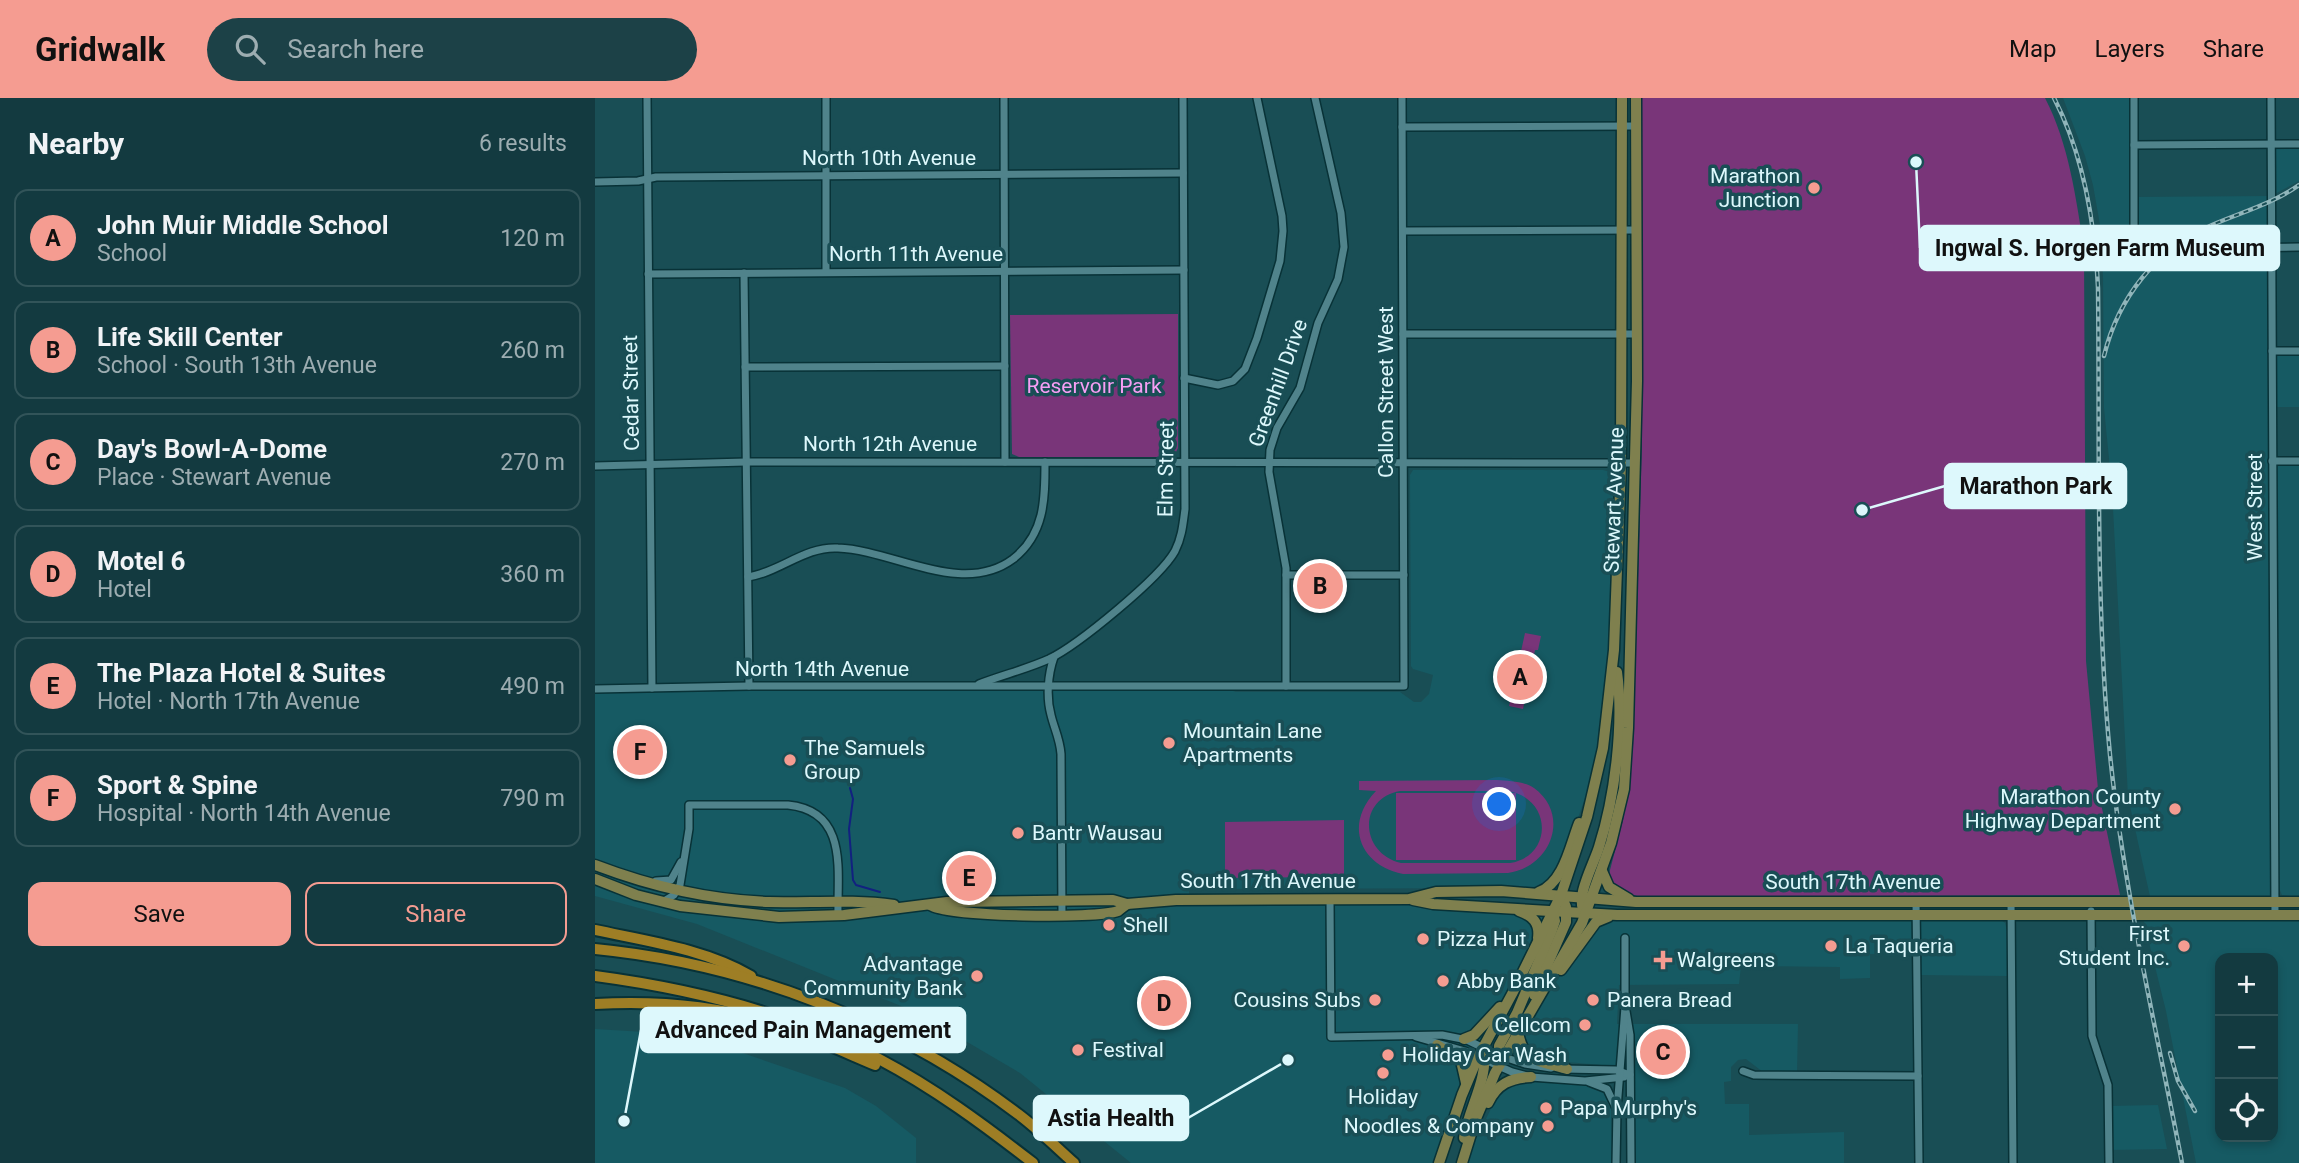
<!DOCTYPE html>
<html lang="en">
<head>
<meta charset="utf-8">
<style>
	:root { --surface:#133a40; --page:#1c4147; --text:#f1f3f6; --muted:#9dadb1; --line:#325459; --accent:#f59c91 }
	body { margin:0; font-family:Roboto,sans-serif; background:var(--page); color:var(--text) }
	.controls { position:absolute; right:21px; bottom:21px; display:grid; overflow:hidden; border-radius:14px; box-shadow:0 4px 10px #0003 }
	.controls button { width:63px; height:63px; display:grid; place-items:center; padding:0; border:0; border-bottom:2px solid var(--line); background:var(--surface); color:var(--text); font:35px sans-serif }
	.you { position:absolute; left:905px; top:707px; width:24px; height:24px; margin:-18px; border:5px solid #fff; border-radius:50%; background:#1a73e8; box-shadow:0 0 0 10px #1a73e833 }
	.badge { display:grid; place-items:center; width:46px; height:46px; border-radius:50%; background:var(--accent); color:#111; font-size:23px; font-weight:700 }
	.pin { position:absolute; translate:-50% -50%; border:4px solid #fff; box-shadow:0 2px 7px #0006 }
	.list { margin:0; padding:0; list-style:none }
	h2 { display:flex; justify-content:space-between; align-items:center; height:91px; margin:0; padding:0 28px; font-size:30px }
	h2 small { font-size:23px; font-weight:400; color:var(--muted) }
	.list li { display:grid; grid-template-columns:46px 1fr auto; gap:21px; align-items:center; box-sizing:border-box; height:98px; margin:0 14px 14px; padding:0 14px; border:2px solid var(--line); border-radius:14px }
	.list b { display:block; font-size:26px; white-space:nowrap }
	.list p { margin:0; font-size:23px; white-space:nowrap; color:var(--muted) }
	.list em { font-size:23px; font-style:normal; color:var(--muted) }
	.actions { display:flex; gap:14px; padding:21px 28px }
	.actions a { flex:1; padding:16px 0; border:2px solid var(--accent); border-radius:14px; text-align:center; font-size:24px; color:var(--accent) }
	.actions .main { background:var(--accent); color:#111 }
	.icon { flex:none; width:38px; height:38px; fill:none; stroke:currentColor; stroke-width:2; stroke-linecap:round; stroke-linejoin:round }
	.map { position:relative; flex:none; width:1704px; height:1065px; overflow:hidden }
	header { display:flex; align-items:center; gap:42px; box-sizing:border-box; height:98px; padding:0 35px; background:var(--accent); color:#111 }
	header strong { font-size:33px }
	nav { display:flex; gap:38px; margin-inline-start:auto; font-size:24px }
	.search { width:490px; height:63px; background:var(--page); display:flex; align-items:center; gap:18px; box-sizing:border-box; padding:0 24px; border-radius:38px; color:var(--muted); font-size:26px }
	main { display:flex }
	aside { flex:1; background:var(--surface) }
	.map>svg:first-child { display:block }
	.built { fill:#165a63; fill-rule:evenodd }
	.green { fill:#793579; fill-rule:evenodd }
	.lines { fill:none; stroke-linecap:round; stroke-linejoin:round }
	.stream { stroke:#122180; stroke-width:2 }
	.minor-casing { stroke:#083237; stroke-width:10 }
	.major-casing { stroke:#083237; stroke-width:13 }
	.highway-casing { stroke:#083237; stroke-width:14 }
	.minor { stroke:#50838b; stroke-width:7 }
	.major { stroke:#7f804e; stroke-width:10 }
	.highway { stroke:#9e7e25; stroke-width:10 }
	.rail-casing { stroke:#90b5ba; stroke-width:4.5 }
	.rail { stroke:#194e55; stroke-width:2; stroke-dasharray:5; stroke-linecap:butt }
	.poi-dot { fill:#f59c91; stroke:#194e55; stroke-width:2.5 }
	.labels { text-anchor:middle; stroke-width:7; stroke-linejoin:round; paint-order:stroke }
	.street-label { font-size:21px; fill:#ddf8fc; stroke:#194e55 }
	.poi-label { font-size:21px; fill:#ddf8fc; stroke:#194e55; text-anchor:start }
	.park-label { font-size:21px; fill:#f69ef4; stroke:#194e55 }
	.leader { fill:none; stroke:#ddf8fc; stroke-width:2.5 }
	.callout-dot { fill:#ddf8fc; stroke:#194e55; stroke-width:2.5 }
	.callout { fill:#ddf8fc; stroke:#ddf8fc; stroke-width:2.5 }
	.callout-label { font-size:23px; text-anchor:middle; font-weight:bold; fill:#111 }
</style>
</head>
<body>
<header>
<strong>Gridwalk</strong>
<div class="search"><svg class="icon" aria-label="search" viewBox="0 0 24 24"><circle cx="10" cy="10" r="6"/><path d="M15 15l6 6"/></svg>Search here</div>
<nav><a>Map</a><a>Layers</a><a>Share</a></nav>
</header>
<main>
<aside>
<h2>Nearby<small>6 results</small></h2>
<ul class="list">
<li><span class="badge">A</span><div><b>John Muir Middle School</b><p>School</p></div><em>120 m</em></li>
<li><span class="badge">B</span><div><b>Life Skill Center</b><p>School · South 13th Avenue</p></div><em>260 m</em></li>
<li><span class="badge">C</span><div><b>Day's Bowl-A-Dome</b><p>Place · Stewart Avenue</p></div><em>270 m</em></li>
<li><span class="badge">D</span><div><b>Motel 6</b><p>Hotel</p></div><em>360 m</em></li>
<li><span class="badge">E</span><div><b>The Plaza Hotel &amp; Suites</b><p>Hotel · North 17th Avenue</p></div><em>490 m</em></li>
<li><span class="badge">F</span><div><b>Sport &amp; Spine</b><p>Hospital · North 14th Avenue</p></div><em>790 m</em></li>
</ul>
<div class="actions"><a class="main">Save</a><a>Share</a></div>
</aside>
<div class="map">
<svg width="1704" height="1065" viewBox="0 0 1704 1065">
	<rect width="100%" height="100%" fill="#194e55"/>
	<g class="built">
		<path d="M1468 0H1539L1540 99 1676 98V46H1704V83L1676 98 1677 253H1704V309H1678L1677 363H1704V799L1687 797 1684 790 1682 556H1679V804L1556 803 1533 699 1517 391 1509 310 1508 179 1505 127 1498 87 1490 58Z"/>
		<path d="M818 372H1008L1015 374 1019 378 1014 550 1005 639 995 686 970 757 957 779 945 787 934 790 594 791V801H814L958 813 888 949 844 1065H536L425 975 321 914 102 826 0 798V591L623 588 641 594H805L819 604H826L834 596 838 577 818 571 816 568 815 377Z"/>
		<path d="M1547 816 1704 817V1065H1601L1571 913ZM1625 860H1678V1039H1625Z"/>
		<path d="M1406 822 1410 825 1412 832 1413 878 1325 877V855L1275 856V880L1245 881V869L1146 868 1144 886 1024 887 1022 926H1203L1202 976 1168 974 1151 961 1143 962 1136 969V983L1129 984 1130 1006H1154V1037L1249 1034V1065H1040L1039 967H1006L949 962 936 956 928 940 959 886 1003 827 1011 823Z"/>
		<path d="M0 931 83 936 121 946 250 990 281 1008 321 1040V1065H0Z"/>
		<path d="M928 983 992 987 1004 990 1011 994 1016 1007 1017 1065H872L876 1050 902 999 913 988Z"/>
		<path d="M1563 1007 1572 1051 1514 1052 1513 1008Z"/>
	</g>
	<g class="green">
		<path d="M1047 0H1450C1474 46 1481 100 1489 151L1491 563 1503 691 1525 797 1049 799C1034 797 1017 793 1014 776L1028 722 1038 648 1047 345Z"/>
		<path d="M583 216V350L580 356 574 359H424L417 356 415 217Z"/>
		<path d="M930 535 946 538 943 552H940L928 611 914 608Z"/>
		<path d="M902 682C914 683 928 683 939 690 976 717 956 769 913 775L808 776C764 767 749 726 781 693L764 692V683ZM805 693H912C957 699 959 758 915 765H806C765 755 762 701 805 693Z"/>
		<rect x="801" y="695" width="120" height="67"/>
		<path d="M749 722V779L630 780V724Z"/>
	</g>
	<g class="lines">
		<path class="stream" d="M255 690 258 701 254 731 258 782 261 787 285 794"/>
		<defs>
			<g id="minor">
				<path d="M52 0 57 590"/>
				<path d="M231 0V174"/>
				<path d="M409 0 410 364"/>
				<path d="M1539 0V151L1704 149"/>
				<path d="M1676 0 1680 818"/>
				<path d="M807 29 1041 28"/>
				<path d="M1539 47 1704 46"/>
				<path d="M0 84 43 83 61 79 588 75"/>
				<path d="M808 133 1042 132"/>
				<path d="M149 175 154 588"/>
				<path d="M53 176 589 172"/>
				<path d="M808 236H1042"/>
				<path d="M1677 253H1704"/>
				<path d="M150 269 410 268"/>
				<path d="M589 280 623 287 638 283 650 271 662 240 685 163 688 133 687 118 662 0"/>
				<path d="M1677 363H1704"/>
				<path d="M0 368 151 364 1040 365"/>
				<path d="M691 477H809"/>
				<path d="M153 479C185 474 210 448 243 450 299 452 367 499 418 461 450 436 450 401 450 364"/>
				<path d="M459 559C453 576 451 599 456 617 459 630 465 641 466 656L467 817"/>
				<path d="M384 586C407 577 432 571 454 561 483 547 565 480 580 453 587 439 588 426 590 411L588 0"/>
				<path d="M691 588V470L674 374 675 352 682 330 705 290 723 225 743 181 749 149 746 115 720 0"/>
				<path d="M0 591 154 588H809L807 0"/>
				<path d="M61 783 76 782 86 764"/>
				<path d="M735 802 736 939 847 937 872 942 903 957 930 966 956 970"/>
				<path d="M69 803 79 797 85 787 94 731V707H193C254 713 242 774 243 817"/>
				<path d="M1321 803 1324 1065"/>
				<path d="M1416 803 1418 1065"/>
				<path d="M1496 813 1497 938 1513 987 1514 1065"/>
				<path d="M1031 913 1035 937 1036 1065"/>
				<path d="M821 939 870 953 917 974 936 979 990 983 1029 979"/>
				<path d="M968 971 1021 972 1035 977"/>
				<path d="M1148 973 1159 977 1323 978"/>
				<path d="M994 984 1012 991 1021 1010"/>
				<path d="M1021 1065 1022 1011 1030 909V840"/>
			</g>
			<g id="major">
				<path d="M0 767C55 788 115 802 174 804 216 805 258 801 299 807"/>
				<path d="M1007 773 1014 789 1034 801"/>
				<path d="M0 781 41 797 85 808 184 819 249 817 352 804 518 802 532 806 581 802 814 801 841 794 906 793 1041 804H1704"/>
				<path d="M944 794C969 784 975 748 984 725"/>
				<path d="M818 802 838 806 1022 817H1704"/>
				<path d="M335 807C355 819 501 821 523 813 526 811 529 808 532 806"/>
				<path d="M924 813C938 818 945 825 943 840"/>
				<path d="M990 815C979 800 999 766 1004 749 1020 699 1029 626 1022 574"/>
				<path d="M966 872 1001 824 1013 819"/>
				<path d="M939 897 971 824V809L966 797"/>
				<path d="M923 934C928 965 946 963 972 971"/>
				<path d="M869 941 879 937 905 909"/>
				<path d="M842 947 866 963 871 985"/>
				<path d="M904 968V948L922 915 957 832 960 823 958 814"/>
				<path d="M893 1005C902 986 915 980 936 979"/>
				<path d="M869 1040C873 1011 895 979 888 950"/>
				<path d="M844 1065 867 997 883 959 917 896 966 797 992 719 1008 650 1019 552 1026 365 1027 0"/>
				<path d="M867 1065 880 1023 900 975 987 825 1016 745 1029 691 1033 630 1042 283 1041 0"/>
			</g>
			<g id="highway">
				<path d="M0 832C51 843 110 851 156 878"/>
				<path d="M0 851C153 866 300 923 423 1016 443 1031 460 1048 479 1065"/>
				<path d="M0 878C98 891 196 915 284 961 339 990 389 1027 438 1065"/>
				<path d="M0 906C55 903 111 906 165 922 204 933 242 951 280 967"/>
			</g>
		</defs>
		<use href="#minor" class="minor-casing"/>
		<use href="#major" class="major-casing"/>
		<use href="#highway" class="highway-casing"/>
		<use href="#minor" class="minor"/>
		<use href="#major" class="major"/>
		<use href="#highway" class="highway"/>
		<defs>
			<g id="rail">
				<path d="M1459 0C1489 58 1500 126 1503 190 1505 346 1500 502 1515 657 1529 794 1561 930 1587 1065"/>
				<path d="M1509 258C1523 200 1561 151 1617 127 1647 114 1677 106 1704 87"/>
				<path d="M1575 955 1583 983 1600 1013"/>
			</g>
		</defs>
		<use href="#rail" class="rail-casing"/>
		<use href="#rail" class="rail"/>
	</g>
	<g class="poi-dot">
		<circle cx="1219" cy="90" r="7"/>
		<circle cx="574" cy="645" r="7"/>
		<circle cx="195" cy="662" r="7"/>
		<circle cx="1580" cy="711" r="7"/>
		<circle cx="423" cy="735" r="7"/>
		<circle cx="514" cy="827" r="7"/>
		<circle cx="828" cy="841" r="7"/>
		<circle cx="1236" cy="848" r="7"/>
		<circle cx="1589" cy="848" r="7"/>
		<path d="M1064.5 851.5h7v7h7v7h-7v7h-7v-7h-7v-7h7z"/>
		<circle cx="382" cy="878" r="7"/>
		<circle cx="848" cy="883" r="7"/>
		<circle cx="780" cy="902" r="7"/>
		<circle cx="998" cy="902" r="7"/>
		<circle cx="990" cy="927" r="7"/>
		<circle cx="483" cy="952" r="7"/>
		<circle cx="793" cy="957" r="7"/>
		<circle cx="788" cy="975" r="7"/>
		<circle cx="951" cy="1010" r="7"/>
		<circle cx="953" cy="1028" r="7"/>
	</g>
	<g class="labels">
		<g class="street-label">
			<text x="294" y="67">North 10th Avenue</text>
			<text x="321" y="163">North 11th Avenue</text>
			<text transform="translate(683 285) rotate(-70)" y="7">Greenhill Drive</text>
			<text transform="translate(791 294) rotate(-90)" y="7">Callon Street West</text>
			<text transform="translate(36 295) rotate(-91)" y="7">Cedar Street</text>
			<text x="295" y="353">North 12th Avenue</text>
			<text transform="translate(571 371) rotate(-89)" y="7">Elm Street</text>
			<text transform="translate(1019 402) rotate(-88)" y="7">Stewart Avenue</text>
			<text transform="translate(1660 409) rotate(-90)" y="7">West Street</text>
			<text x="227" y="578">North 14th Avenue</text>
			<text x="673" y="790">South 17th Avenue</text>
			<text x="1258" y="791">South 17th Avenue</text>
		</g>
		<g class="poi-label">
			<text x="1205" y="85" text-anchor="end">Marathon<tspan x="1205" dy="24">Junction</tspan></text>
			<text x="588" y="640">Mountain Lane<tspan x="588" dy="24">Apartments</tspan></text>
			<text x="209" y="657">The Samuels<tspan x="209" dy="24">Group</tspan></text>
			<text x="1566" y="706" text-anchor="end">Marathon County<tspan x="1566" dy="24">Highway Department</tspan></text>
			<text x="437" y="742">Bantr Wausau</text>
			<text x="528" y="834">Shell</text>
			<text x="1575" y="843" text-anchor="end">First<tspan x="1575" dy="24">Student Inc.</tspan></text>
			<text x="842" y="848">Pizza Hut</text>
			<text x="1250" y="855">La Taqueria</text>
			<text x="1082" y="869">Walgreens</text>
			<text x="368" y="873" text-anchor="end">Advantage<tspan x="368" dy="24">Community Bank</tspan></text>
			<text x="862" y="890">Abby Bank</text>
			<text x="766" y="909" text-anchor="end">Cousins Subs</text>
			<text x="1012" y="909">Panera Bread</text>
			<text x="976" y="934" text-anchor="end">Cellcom</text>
			<text x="497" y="959">Festival</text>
			<text x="807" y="964">Holiday Car Wash</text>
			<text x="788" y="1006" text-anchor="middle">Holiday</text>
			<text x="965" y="1017">Papa Murphy's</text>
			<text x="939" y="1035" text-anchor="end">Noodles &amp; Company</text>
		</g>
		<g class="park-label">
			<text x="499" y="295">Reservoir Park</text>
		</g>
	</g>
	<path class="leader" d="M1321 64L1325 150M1267 412L1350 388M29 1023L46 932M693 962L593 1020"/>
	<g class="callout-dot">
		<circle cx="1321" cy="64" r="7"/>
		<circle cx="1267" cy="412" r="7"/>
		<circle cx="29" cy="1023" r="7"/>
		<circle cx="693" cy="962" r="7"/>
	</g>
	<g class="callout">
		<rect x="1325" y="128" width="359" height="44" rx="7"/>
		<rect x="1350" y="366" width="181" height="44" rx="7"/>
		<rect x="46" y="910" width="324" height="44" rx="7"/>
		<rect x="439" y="998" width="154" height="44" rx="7"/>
	</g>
	<g class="callout-label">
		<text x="1505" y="158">Ingwal S. Horgen Farm Museum</text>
		<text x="1441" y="396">Marathon Park</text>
		<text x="208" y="940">Advanced Pain Management</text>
		<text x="516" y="1028">Astia Health</text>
	</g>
</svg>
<div class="controls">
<button>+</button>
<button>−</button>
<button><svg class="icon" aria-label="locate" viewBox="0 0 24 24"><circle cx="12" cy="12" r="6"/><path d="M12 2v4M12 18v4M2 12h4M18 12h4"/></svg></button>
</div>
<div class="you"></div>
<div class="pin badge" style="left:925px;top:579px">A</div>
<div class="pin badge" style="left:725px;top:488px">B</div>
<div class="pin badge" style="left:1068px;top:954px">C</div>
<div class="pin badge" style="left:569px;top:905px">D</div>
<div class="pin badge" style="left:374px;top:780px">E</div>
<div class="pin badge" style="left:45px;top:654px">F</div>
</div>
</main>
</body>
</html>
